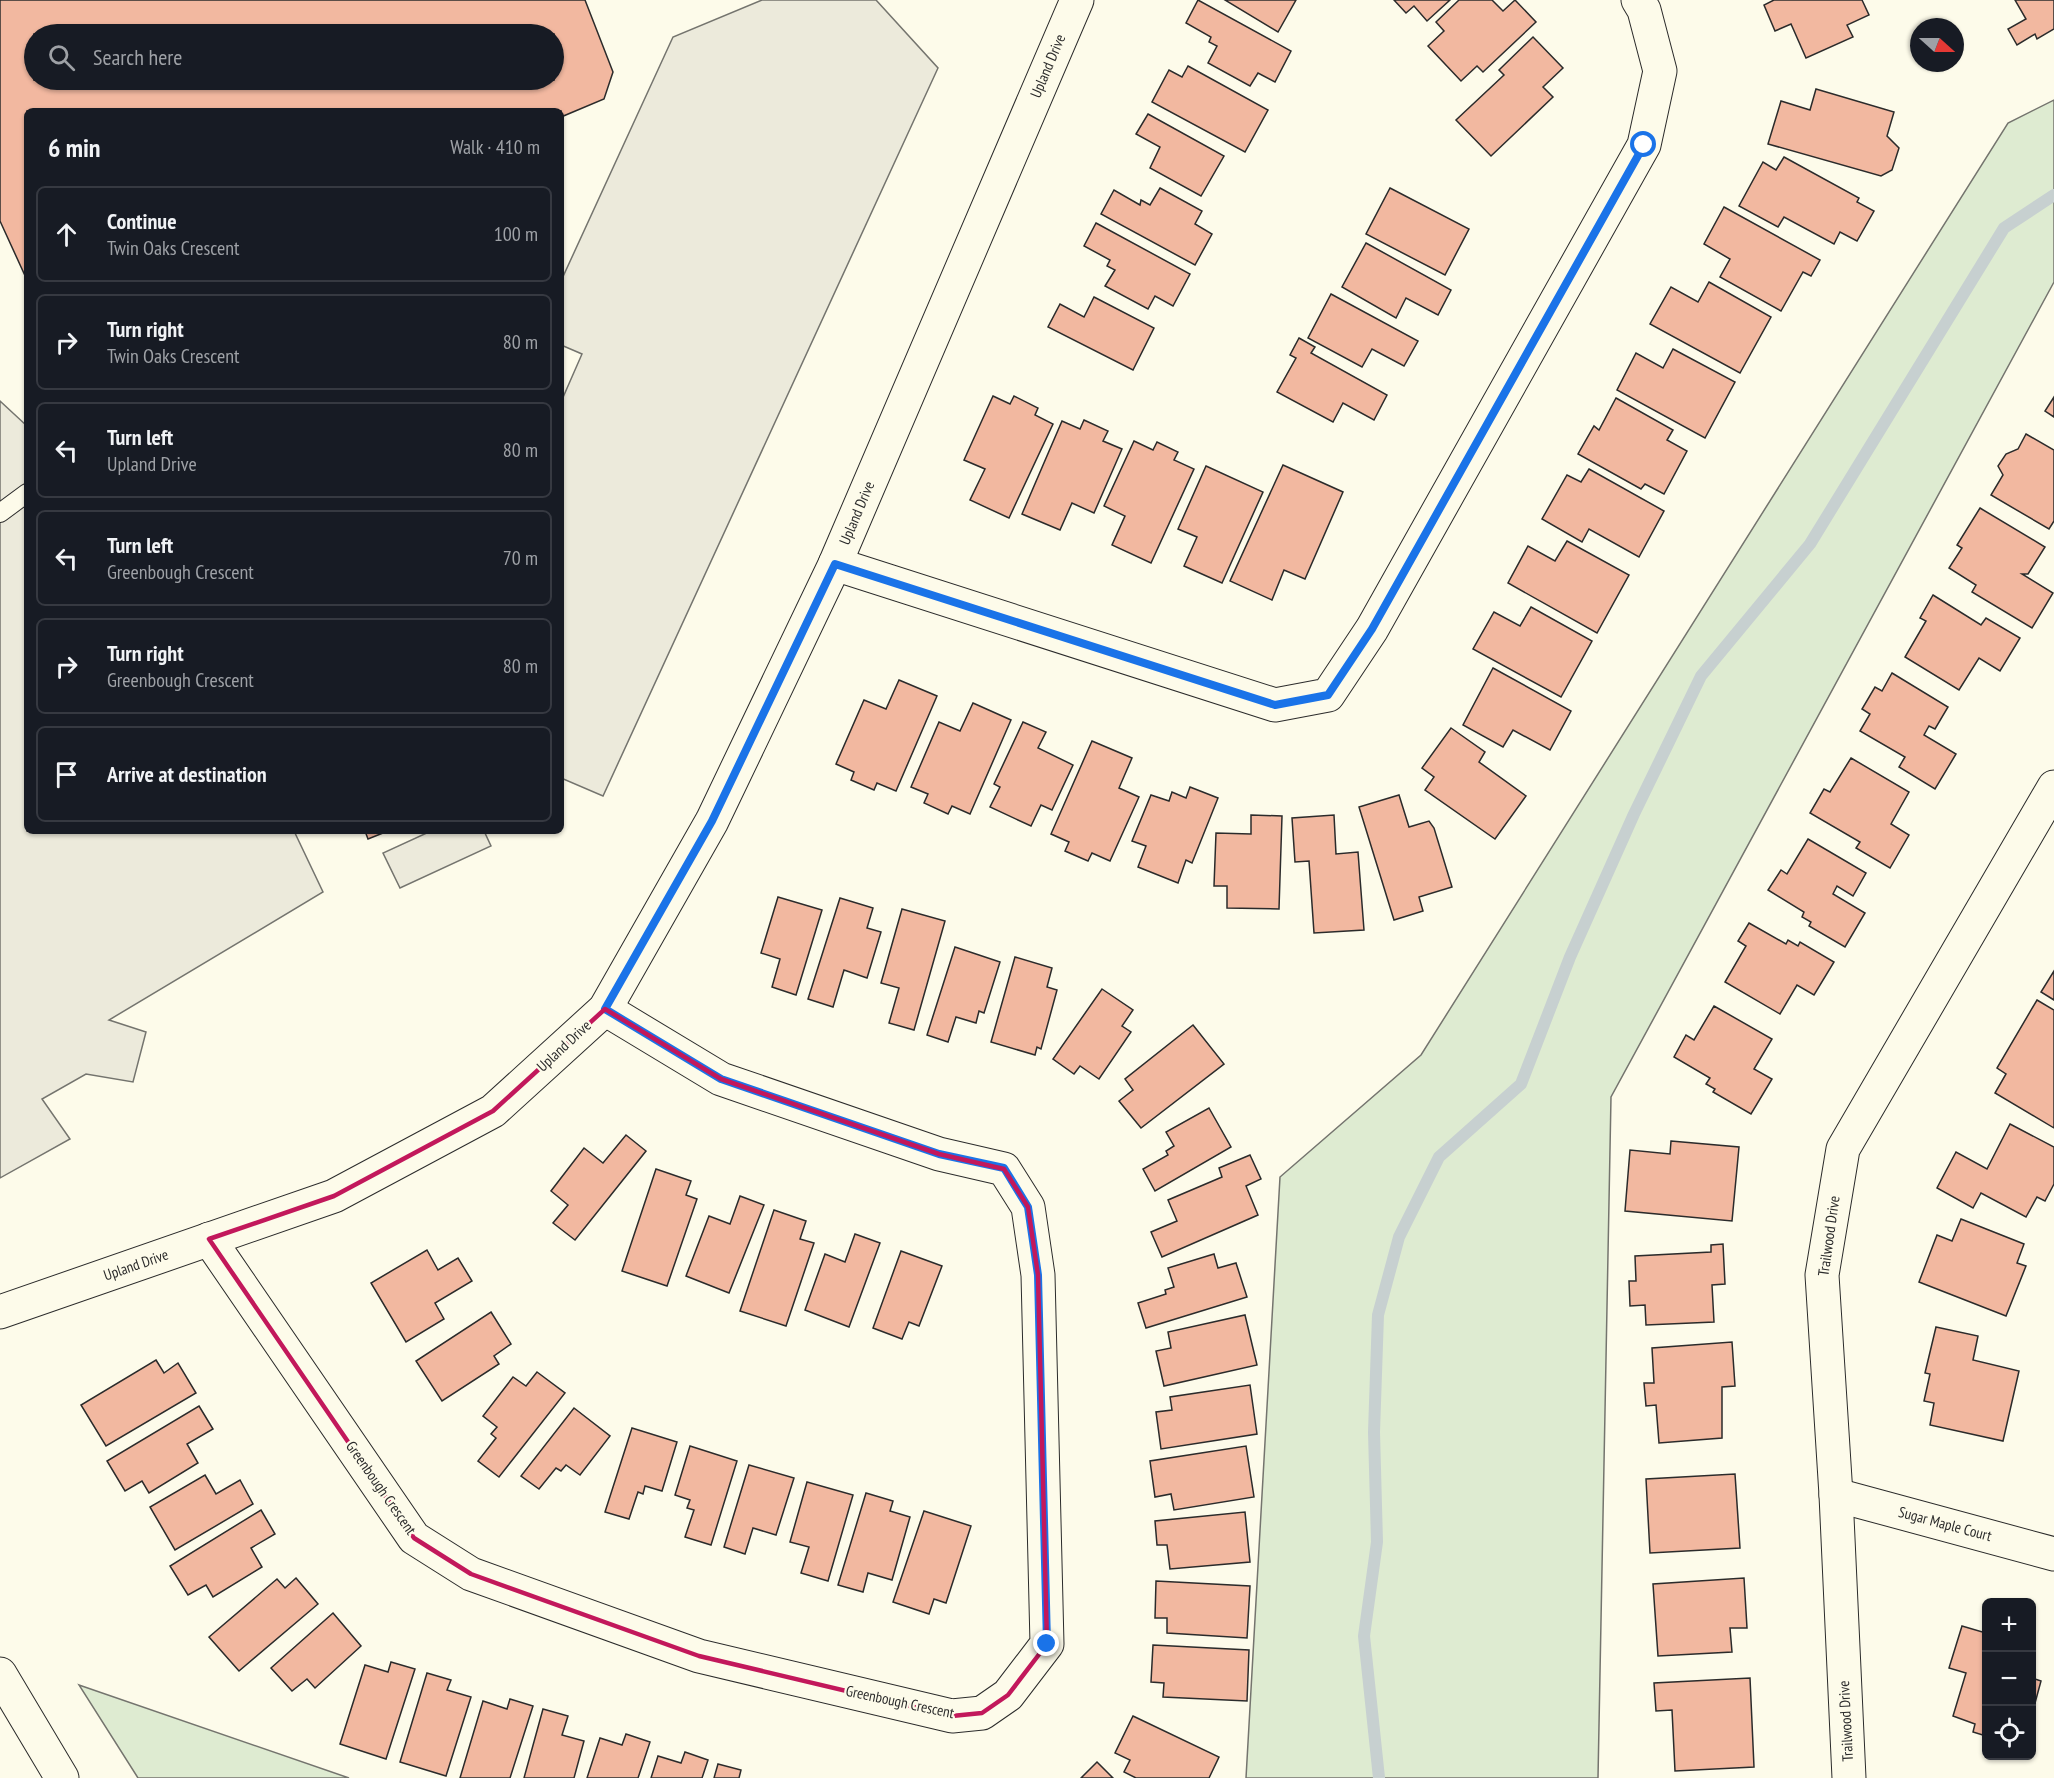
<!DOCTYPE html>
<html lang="en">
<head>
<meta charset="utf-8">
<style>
	:root { --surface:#171b24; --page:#20242c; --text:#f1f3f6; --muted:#9ea1a6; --line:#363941 }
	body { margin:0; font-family:"PT Sans Narrow",sans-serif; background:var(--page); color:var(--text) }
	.controls { position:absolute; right:18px; bottom:18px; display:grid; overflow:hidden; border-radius:9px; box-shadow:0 2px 4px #0004 }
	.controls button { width:54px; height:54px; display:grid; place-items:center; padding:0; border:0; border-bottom:2px solid var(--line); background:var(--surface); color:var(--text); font:30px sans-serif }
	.compass { position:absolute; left:1910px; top:18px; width:54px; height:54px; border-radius:50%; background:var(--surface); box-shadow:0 2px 4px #0004; rotate:111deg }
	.stop { position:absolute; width:18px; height:18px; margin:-14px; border:4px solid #1a73e8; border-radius:50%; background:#fff }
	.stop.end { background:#1a73e8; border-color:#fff; box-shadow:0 2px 6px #0008 }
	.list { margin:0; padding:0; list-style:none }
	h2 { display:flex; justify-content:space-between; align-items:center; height:78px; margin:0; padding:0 24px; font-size:26px }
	h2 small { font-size:20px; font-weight:400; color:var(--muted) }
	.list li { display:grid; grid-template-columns:39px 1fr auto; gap:18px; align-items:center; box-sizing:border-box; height:96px; margin:0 12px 12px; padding:0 12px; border:2px solid var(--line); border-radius:9px }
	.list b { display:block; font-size:22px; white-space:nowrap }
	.list p { margin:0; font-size:20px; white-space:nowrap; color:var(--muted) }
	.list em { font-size:20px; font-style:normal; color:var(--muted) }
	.icon { flex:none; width:33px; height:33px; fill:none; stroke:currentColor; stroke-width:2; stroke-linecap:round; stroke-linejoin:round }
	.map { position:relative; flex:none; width:2054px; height:1778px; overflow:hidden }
	.search { position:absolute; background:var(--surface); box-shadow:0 2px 4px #0004; left:24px; top:24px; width:540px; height:66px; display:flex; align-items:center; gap:15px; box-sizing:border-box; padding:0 21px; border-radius:33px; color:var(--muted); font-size:22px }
	.panel { position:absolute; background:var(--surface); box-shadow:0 2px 4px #0004; left:24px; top:108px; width:540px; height:726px; border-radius:9px }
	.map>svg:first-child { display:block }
	.green { fill:#deebd1; stroke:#74746e; stroke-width:1.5 }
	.parking { fill:#eceadb; stroke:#74746e; stroke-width:1.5 }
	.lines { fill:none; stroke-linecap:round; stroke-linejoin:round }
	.stream { stroke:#c7d0d0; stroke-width:12 }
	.building { fill:#f2b8a0; stroke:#2b2b2b; stroke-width:1.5; fill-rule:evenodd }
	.lane-casing { stroke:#2b2b2b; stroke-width:20 }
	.street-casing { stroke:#2b2b2b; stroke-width:35 }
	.secondary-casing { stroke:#2b2b2b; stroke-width:35 }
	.lane { stroke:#fdfbea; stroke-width:18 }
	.street { stroke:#fdfbea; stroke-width:33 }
	.secondary { stroke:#fdfbea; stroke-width:33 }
	.route { stroke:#1a73e8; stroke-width:8 }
	.marked { fill:none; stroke:#c2185b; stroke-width:4.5; stroke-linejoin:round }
	.labels { text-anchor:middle; stroke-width:4.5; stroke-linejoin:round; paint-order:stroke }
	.street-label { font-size:15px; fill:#2b2b2b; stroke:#fdfbea }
</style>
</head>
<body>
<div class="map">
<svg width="2054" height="1778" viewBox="0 0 2054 1778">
	<rect width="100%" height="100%" fill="#fdfbea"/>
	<g class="green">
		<path d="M2054 100V282L1611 1097 1598 1778H1246L1280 1177 1421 1055 2008 123Z"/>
		<path d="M79 1685 349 1778H138Z"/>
	</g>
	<g class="parking">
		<path d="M762 0H876L938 68 603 796 561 778V402L582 354 561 345V281L673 37Z"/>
		<path d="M0 401 27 426V831H294L323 892 109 1020 146 1032 133 1082 86 1074 42 1099 70 1139 0 1178Z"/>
		<path d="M431 831H484L491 846 400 888 383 853Z"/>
	</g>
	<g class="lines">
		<path class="stream" d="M1379 1778 1364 1636 1377 1542 1374 1432 1378 1315 1399 1237 1439 1157 1521 1084 1570 957 1634 814 1701 676 1810 544 2004 228 2054 195"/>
	</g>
	<g class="building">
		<path d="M0 0H585L613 72 604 99 561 117V111H27V280L0 221ZM34 34H554V80H34Z"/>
		<path d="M1198 0 1291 51 1275 82 1258 73 1250 86 1208 63 1217 46 1209 42 1211 37 1186 23Z"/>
		<path d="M1225 0H1296L1278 32Z"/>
		<path d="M1394 0H1450L1427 21 1414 6 1406 13Z"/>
		<path d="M1459 0H1492L1503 11 1515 0 1536 22 1483 72 1477 66 1461 81 1428 46 1444 31 1436 22Z"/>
		<path d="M1774 0H1862L1869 15 1847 25 1853 37 1806 58 1791 24 1775 31 1764 5Z"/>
		<path d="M2015 0H2054V29L2037 39 2035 34 2017 45 2008 29 2026 19Z"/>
		<path d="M1533 37 1563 68 1543 87 1553 97 1491 156 1456 120 1504 75 1499 70Z"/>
		<path d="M1188 66 1268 110 1245 152 1152 102 1169 70 1182 77Z"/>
		<path d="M1816 89 1894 112 1887 136 1899 148 1892 170 1881 176 1768 144 1781 101 1810 110Z"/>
		<path d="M1148 114 1224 156 1201 196 1150 168 1160 147 1136 134Z"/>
		<path d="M1784 157 1859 198 1857 202 1874 211 1857 241 1840 232 1834 244 1784 217 1778 227 1739 206 1763 162 1776 170Z"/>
		<path d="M1160 188 1202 211 1195 224 1212 234 1195 265 1101 214 1114 190 1140 205 1141 200 1150 205Z"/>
		<path d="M1390 188 1469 229 1445 275 1366 234Z"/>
		<path d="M1724 207 1820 260 1811 276 1803 272 1781 311 1720 277 1730 259 1704 244Z"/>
		<path d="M1096 223 1190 274 1173 306 1155 296 1148 309 1105 286 1115 270 1107 266 1110 260 1084 246Z"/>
		<path d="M1366 243 1451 290 1438 315 1406 298 1396 318 1342 287Z"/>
		<path d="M1709 282 1771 317 1740 373 1650 324 1671 287 1698 302Z"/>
		<path d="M1331 294 1418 341 1404 366 1372 349 1362 367 1308 338Z"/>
		<path d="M1094 297 1154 328 1133 370 1048 327 1060 304 1084 317Z"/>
		<path d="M1299 338 1315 347 1311 353 1387 395 1374 420 1343 403 1333 422 1277 392 1296 358 1290 355Z"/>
		<path d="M1673 349 1735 382 1705 438 1617 390 1636 353 1663 368Z"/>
		<path d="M993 396 1010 404 1014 396 1038 408 1035 415 1053 424 1009 518 970 500 985 469 964 460Z"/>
		<path d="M2054 397V417L2045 411Z"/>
		<path d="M1616 398 1673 430 1667 440 1687 451 1664 494 1645 484 1641 489 1578 454 1594 426 1599 430Z"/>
		<path d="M1084 420 1108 431 1103 441 1122 449 1094 513 1072 503 1060 530 1022 514 1062 421 1080 429Z"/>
		<path d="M2026 434 2054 450V521L2049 529 1991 495 2003 475 1998 466 2006 454 2018 449Z"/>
		<path d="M1134 441 1153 450 1157 442 1178 452 1174 460 1194 469 1151 563 1112 545 1125 516 1104 506Z"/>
		<path d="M1283 465 1343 492 1305 579 1284 570 1272 600 1230 581Z"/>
		<path d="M1206 466 1263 492 1222 583 1184 566 1197 537 1178 529Z"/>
		<path d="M1589 469 1664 511 1639 557 1589 529 1582 542 1542 519 1567 475 1581 482Z"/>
		<path d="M1980 508 2045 547 2028 574H2022L2053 593 2032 628 1972 592 1976 585 1949 568 1962 548 1957 545Z"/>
		<path d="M1567 541 1629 575 1597 633 1508 583 1528 546 1555 561Z"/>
		<path d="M1933 595 1981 625 1986 618 2020 638 2000 671 1979 658 1959 690 1905 657 1926 621 1920 618Z"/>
		<path d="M1531 607 1592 641 1561 697 1473 649 1494 612 1520 626Z"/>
		<path d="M1493 668 1571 711 1550 750 1513 730 1503 747 1463 725Z"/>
		<path d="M1892 673 1948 707 1935 729 1929 726 1924 735 1956 754 1935 789 1899 767 1905 757 1860 731 1870 714 1862 709 1875 687 1882 691Z"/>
		<path d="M899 680 937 696 896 791 877 783 874 790 851 780 854 772 836 764 864 700 886 709Z"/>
		<path d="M973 703 1011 720 970 814 952 806 948 814 924 803 928 794 911 787 939 722 960 731Z"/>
		<path d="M1023 722 1046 732 1038 748 1073 765 1052 810 1041 805 1031 826 990 807 1000 787 994 784Z"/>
		<path d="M1451 728 1485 752 1479 762 1526 796 1495 839 1425 790 1434 777 1422 768Z"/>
		<path d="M1092 741 1132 758 1119 788 1139 797 1110 861 1092 853 1088 861 1065 851 1069 842 1051 834Z"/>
		<path d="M1851 758 1909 792 1891 824 1909 835 1890 868 1856 848 1860 842 1810 813 1824 789 1830 792Z"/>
		<path d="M1190 787 1218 798 1192 863 1186 860 1178 883 1138 867 1146 846 1132 841 1151 795 1169 801 1172 792 1186 798Z"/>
		<path d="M1399 795 1409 827 1429 821 1434 828 1452 887 1419 897 1423 911 1394 920 1359 807Z"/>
		<path d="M1251 815 1282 816 1279 909 1227 908V886H1214L1216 833 1251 834Z"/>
		<path d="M1334 815 1336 854 1358 852 1364 930 1314 933 1309 861 1295 862 1292 818Z"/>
		<path d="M365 831H388L368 839Z"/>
		<path d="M1808 839 1866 873 1853 896 1837 886 1833 894 1865 913 1845 947 1809 926 1811 922 1802 917 1804 912 1768 890 1781 870 1787 874Z"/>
		<path d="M778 897 822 910 796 995 772 987 780 959 761 953Z"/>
		<path d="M840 898 873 908 867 928 881 932 867 978 844 970 833 1007 808 999Z"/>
		<path d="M902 909 945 921 914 1030 889 1023 899 988 881 983Z"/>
		<path d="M1749 923 1786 944 1788 940 1798 946 1800 942 1834 962 1814 995 1797 985 1780 1014 1725 982 1746 946 1738 941Z"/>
		<path d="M955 947 1000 962 984 1013 979 1011 976 1023 956 1017 948 1042 927 1035Z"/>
		<path d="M1015 957 1052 968 1047 987 1057 990 1041 1049 1037 1047 1035 1055 991 1042Z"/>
		<path d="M2054 971V1000L2041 992Z"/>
		<path d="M1102 989 1133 1010 1122 1026 1131 1032 1099 1079 1080 1066 1074 1074 1053 1059Z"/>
		<path d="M2037 1000 2054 1010V1128L1995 1093 2006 1074 1997 1068Z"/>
		<path d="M1714 1006 1772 1039 1754 1069 1772 1079 1751 1114 1713 1092 1715 1089 1706 1084 1710 1078 1674 1057 1686 1035 1694 1040Z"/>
		<path d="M1193 1025 1224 1064 1141 1128 1119 1101 1133 1090 1125 1079Z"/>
		<path d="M1209 1108 1231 1147 1155 1191 1143 1169 1168 1155 1166 1151 1174 1146 1166 1132Z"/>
		<path d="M2010 1124 2054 1147V1184L2045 1201 2037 1197 2026 1217 1981 1193 1973 1208 1937 1188 1956 1152 1987 1169Z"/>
		<path d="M626 1135 646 1151 575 1240 553 1223 568 1205 551 1191 584 1148 603 1163Z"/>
		<path d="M1671 1141 1739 1147 1732 1221 1625 1211 1630 1150 1670 1154Z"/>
		<path d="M1250 1155 1261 1179 1246 1186 1258 1215 1162 1257 1151 1232 1177 1221 1168 1200 1222 1177 1219 1168Z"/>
		<path d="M656 1169 691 1181 686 1195 697 1199 667 1286 622 1271Z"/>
		<path d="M740 1196 764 1205 729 1293 686 1276 709 1216 730 1224Z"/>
		<path d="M774 1210 806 1221 800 1239 814 1243 786 1326 740 1311Z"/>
		<path d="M1961 1219 2024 1244 2017 1263 2026 1266 2006 1316 1919 1282 1937 1235 1952 1241Z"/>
		<path d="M855 1234 880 1243 849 1327 805 1310 825 1254 845 1262Z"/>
		<path d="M1723 1244 1725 1284 1712 1285 1714 1322 1646 1325 1645 1305 1630 1306 1629 1281H1636L1635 1256 1711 1252V1245Z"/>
		<path d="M427 1250 438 1270 458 1258 472 1281 435 1303 444 1319 406 1342 371 1283Z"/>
		<path d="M901 1251 942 1266 919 1326 909 1322 902 1339 873 1328Z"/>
		<path d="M1214 1254 1218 1268 1236 1263 1247 1297 1146 1328 1138 1303 1166 1294 1165 1290 1174 1287 1168 1268Z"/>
		<path d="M491 1312 511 1344 494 1356 499 1364 442 1401 416 1361Z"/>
		<path d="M1245 1315 1257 1365 1164 1386 1156 1351 1171 1348 1168 1332Z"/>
		<path d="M1936 1327 1978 1336 1973 1360 2019 1371 2003 1441 1930 1425 1934 1403 1924 1401 1930 1374 1925 1373Z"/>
		<path d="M1732 1342 1735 1386 1722 1387V1438L1659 1443 1656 1405 1646 1406 1644 1383H1654L1652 1348Z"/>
		<path d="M156 1360 164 1373 178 1363 196 1393 106 1446 81 1405Z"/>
		<path d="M537 1372 565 1393 499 1477 478 1461 496 1438 491 1434 497 1427 483 1416 513 1377 526 1386Z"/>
		<path d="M1250 1385 1257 1434 1161 1449 1156 1412 1172 1410 1170 1397Z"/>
		<path d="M199 1406 213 1429 187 1444 198 1463 149 1493 142 1481 125 1491 107 1461Z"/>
		<path d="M574 1408 610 1436 580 1475 566 1465 561 1471 556 1468 539 1489 521 1476Z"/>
		<path d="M632 1428 677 1442 662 1491 645 1486 643 1494 638 1492 629 1519 605 1512Z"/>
		<path d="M690 1446 737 1461 711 1545 685 1537 694 1510 687 1508 690 1500 675 1495Z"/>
		<path d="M1246 1446 1254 1497 1174 1510 1171 1494 1155 1497 1150 1461Z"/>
		<path d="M749 1465 794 1478 776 1535 753 1528 745 1554 724 1547Z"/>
		<path d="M1735 1474 1740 1548 1650 1553 1646 1479Z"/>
		<path d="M205 1475 216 1494 240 1480 253 1504 175 1550 150 1507Z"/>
		<path d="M807 1482 853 1495 828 1581 801 1573 809 1547 790 1542Z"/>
		<path d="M866 1493 893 1501 890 1511 910 1517 892 1580 868 1573 863 1592 838 1585Z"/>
		<path d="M261 1510 275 1534 251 1548 262 1567 213 1597 206 1585 188 1595 170 1566Z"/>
		<path d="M924 1511 971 1526 946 1603 934 1599 929 1614 893 1602Z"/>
		<path d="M1245 1512 1250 1562 1170 1569 1167 1545H1157L1155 1521Z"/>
		<path d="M296 1578 318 1604 239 1671 209 1637 277 1579 285 1588Z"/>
		<path d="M1744 1578 1747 1628H1730L1732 1652 1658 1656 1653 1584Z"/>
		<path d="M1156 1581 1250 1586 1247 1638 1167 1633V1618H1155Z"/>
		<path d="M333 1613 361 1646 315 1688 307 1679 292 1691 271 1668Z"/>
		<path d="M1962 1626 1986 1633V1736L1973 1732 1975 1724 1953 1716 1966 1673 1949 1668Z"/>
		<path d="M1153 1645 1249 1650 1247 1701 1163 1697 1164 1683 1151 1682Z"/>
		<path d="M391 1662 415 1669 386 1759 340 1744 365 1665 388 1672Z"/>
		<path d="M427 1673 451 1680 447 1690 471 1697 446 1776 400 1762Z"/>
		<path d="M1750 1678 1754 1767 1675 1771 1672 1710 1656 1711 1654 1683Z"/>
		<path d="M2032 1678 2041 1681 2032 1714Z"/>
		<path d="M510 1699 533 1706 510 1778H460L483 1701 507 1709Z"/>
		<path d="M543 1709 568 1716 562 1735 584 1741 574 1778H524Z"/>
		<path d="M1133 1716 1219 1757 1209 1778H1136L1124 1772 1130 1760 1115 1753Z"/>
		<path d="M626 1734 650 1742 638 1778H587L600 1738 622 1745Z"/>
		<path d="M685 1752 708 1760 702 1778H651L658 1756 681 1763Z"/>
		<path d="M1097 1762 1113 1778H1081Z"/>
		<path d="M718 1764 741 1770 739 1778H714Z"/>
	</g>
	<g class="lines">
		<defs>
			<path id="lane" d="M0 513 27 493"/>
			<g id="street">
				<path d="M835 564 1275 705 1328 695 1372 629 1644 145 1660 71 1644 10 1638 0"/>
				<path d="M209 1239 414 1538 471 1574 699 1656 952 1716 982 1713 1008 1695 1047 1644 1038 1275 1028 1207 1004 1169 939 1154 721 1079 605 1009"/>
				<path d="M0 1312 334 1196 493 1111 605 1009 712 821 835 564 1077 0"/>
				<path d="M1836 1495 2054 1554"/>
				<path d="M1849 1778 1836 1495 1822 1275 1843 1149 2054 787"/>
			</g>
			<path id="secondary" d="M0 1674 62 1778"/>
		</defs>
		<use href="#lane" class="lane-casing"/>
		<use href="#street" class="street-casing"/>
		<use href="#secondary" class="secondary-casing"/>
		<use href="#lane" class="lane"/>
		<use href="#street" class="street"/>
		<use href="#secondary" class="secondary"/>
	</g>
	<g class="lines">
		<path class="route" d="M1047 1644 1038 1275 1028 1207 1004 1168 939 1154 721 1079 605 1009 712 821 835 564 1275 705 1328 695 1372 629 1644 145"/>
	</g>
	<path class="marked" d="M605 1009 721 1079 939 1154 1004 1169 1028 1207 1038 1275 1047 1644 1008 1695 982 1713 952 1716 699 1656 471 1574 414 1538 209 1239 334 1196 493 1111Z"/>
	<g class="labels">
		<g class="street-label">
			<text transform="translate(1048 66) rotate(-67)" y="5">Upland Drive</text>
			<text transform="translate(857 513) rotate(-67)" y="5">Upland Drive</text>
			<text transform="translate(564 1046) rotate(-43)" y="5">Upland Drive</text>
			<text transform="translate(1829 1236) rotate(-82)" y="5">Trailwood Drive</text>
			<text transform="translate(136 1265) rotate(-19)" y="5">Upland Drive</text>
			<text transform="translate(381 1488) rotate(55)" y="5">Greenbough Crescent</text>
			<text transform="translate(1945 1524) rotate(15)" y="5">Sugar Maple Court</text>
			<text transform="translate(900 1702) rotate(12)" y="5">Greenbough Crescent</text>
			<text transform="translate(1846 1721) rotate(-93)" y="5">Trailwood Drive</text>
		</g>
	</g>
</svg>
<div class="controls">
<button>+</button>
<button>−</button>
<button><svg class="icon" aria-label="locate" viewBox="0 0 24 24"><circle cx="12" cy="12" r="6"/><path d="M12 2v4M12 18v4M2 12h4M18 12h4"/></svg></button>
</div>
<svg class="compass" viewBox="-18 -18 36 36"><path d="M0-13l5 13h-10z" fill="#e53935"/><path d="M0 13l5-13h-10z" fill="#9ea1a6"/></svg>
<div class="stop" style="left:1644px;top:145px"></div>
<div class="stop end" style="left:1047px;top:1644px"></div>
<div class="search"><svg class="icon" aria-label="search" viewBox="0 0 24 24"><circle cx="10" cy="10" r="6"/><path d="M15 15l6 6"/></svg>Search here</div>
<section class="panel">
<h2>6 min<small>Walk · 410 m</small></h2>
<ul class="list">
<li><svg class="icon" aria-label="ahead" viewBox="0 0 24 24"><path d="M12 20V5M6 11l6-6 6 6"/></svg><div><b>Continue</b><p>Twin Oaks Crescent</p></div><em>100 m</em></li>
<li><svg class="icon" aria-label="right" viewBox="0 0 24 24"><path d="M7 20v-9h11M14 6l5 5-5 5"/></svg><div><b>Turn right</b><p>Twin Oaks Crescent</p></div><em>80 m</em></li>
<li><svg class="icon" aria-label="left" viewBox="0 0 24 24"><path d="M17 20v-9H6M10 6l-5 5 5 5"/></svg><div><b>Turn left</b><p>Upland Drive</p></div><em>80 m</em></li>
<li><svg class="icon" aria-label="left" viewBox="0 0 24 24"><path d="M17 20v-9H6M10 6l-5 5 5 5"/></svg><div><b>Turn left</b><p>Greenbough Crescent</p></div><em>70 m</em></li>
<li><svg class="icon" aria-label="right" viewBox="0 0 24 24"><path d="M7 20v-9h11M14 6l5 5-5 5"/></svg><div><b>Turn right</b><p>Greenbough Crescent</p></div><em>80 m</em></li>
<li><svg class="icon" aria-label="arrive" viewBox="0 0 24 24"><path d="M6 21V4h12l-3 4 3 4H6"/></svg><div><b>Arrive at destination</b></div></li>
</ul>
</section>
</div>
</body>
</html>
